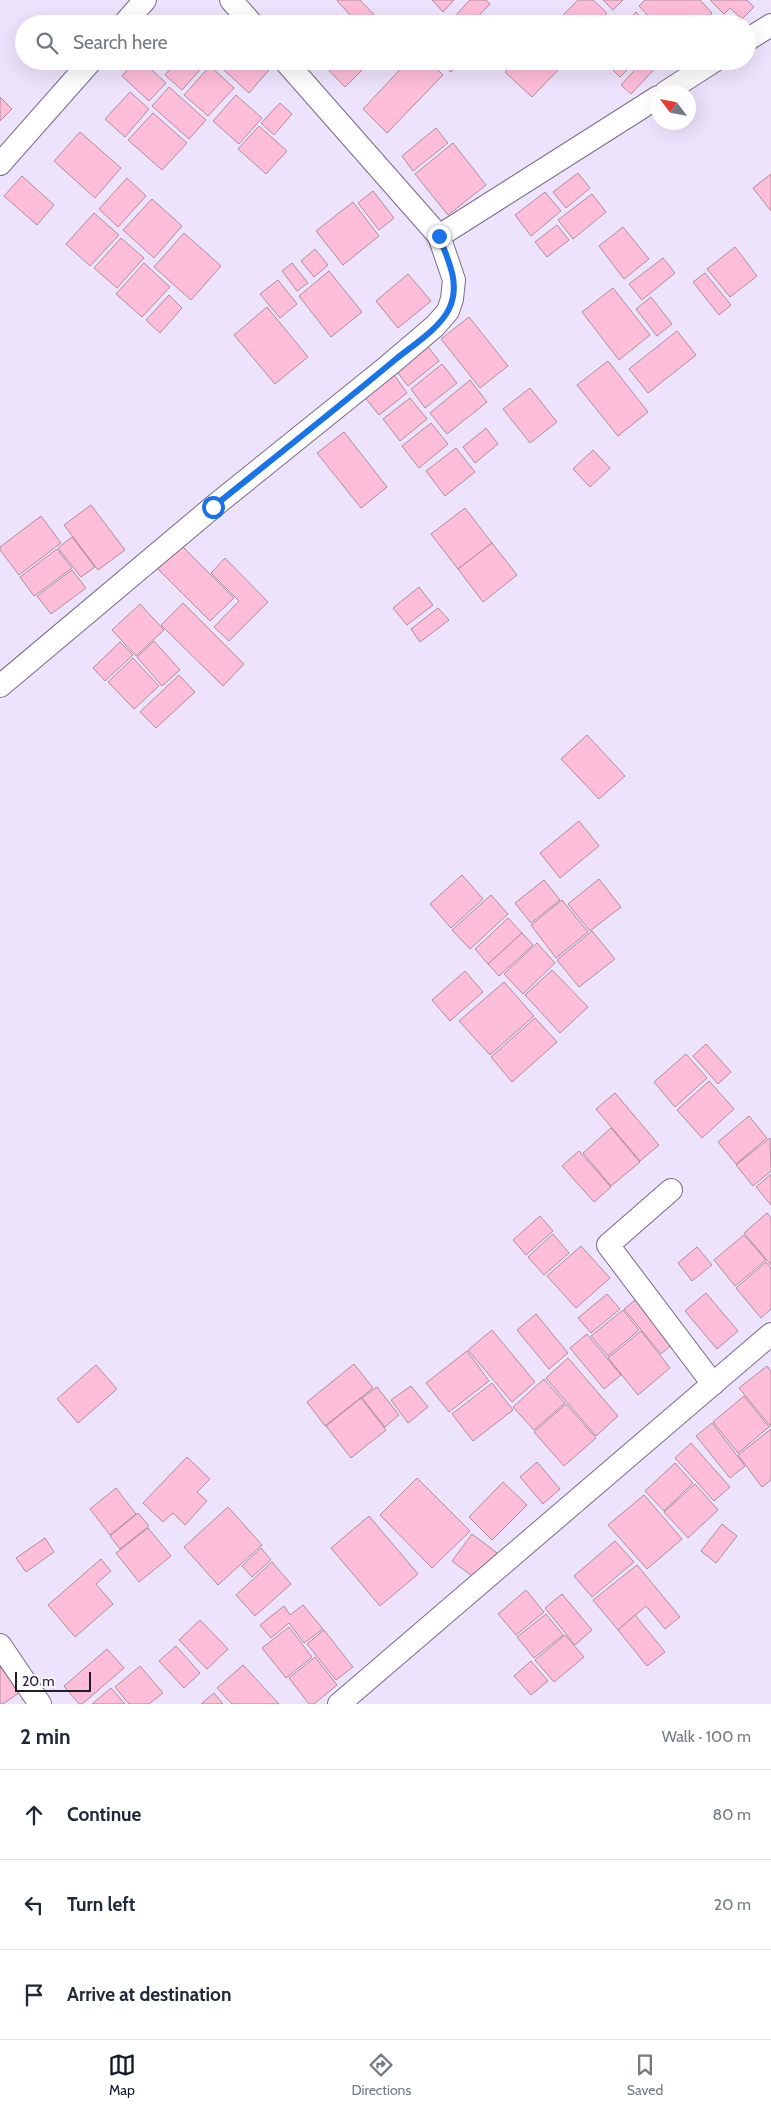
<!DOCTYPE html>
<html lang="en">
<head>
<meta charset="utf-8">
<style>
	:root { --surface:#fff; --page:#f6f6f7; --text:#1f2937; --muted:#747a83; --line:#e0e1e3; --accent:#111827 }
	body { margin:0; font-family:Cabin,sans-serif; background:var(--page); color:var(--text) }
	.compass { position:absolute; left:651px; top:85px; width:45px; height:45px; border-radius:50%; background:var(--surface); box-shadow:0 5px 20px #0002; rotate:302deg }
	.scale { position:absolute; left:15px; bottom:12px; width:76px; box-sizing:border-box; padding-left:5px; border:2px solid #221d28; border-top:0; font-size:14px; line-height:18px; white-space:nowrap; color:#221d28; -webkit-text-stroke:4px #f7f4fb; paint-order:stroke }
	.stop { position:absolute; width:15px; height:15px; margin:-11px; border:4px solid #1a73e8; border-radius:50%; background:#fff }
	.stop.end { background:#1a73e8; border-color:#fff; box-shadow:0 1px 5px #0008 }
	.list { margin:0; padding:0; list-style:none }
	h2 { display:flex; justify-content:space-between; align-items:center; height:65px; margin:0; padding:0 20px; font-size:21px }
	h2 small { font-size:16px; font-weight:400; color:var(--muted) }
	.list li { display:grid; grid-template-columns:32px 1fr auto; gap:15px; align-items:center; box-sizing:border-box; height:90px; padding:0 20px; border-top:1px solid var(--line) }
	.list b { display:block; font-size:19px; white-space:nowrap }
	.list em { font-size:16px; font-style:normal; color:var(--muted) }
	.icon { flex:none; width:28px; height:28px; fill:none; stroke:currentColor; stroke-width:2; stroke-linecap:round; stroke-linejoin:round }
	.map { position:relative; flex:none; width:771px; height:1704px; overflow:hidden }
	.search { position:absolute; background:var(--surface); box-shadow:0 5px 20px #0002; left:15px; right:15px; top:15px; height:55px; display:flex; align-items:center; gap:12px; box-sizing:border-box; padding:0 18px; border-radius:28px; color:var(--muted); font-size:19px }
	.sheet { height:335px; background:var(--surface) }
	nav { display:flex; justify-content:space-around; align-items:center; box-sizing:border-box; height:70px; border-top:1px solid var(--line); background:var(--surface); font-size:14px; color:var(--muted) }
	nav a { display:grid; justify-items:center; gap:2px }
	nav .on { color:var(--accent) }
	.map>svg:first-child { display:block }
	.building { fill:#febdd9; stroke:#ae8e9b }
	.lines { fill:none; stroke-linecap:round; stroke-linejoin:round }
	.street-casing { stroke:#776b86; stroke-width:24 }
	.street { stroke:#fff; stroke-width:22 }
	.route { stroke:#1a73e8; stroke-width:6 }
</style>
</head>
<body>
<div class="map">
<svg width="771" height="1704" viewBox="0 0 771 1704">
	<rect width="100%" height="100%" fill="#eee3fc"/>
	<g class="building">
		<path d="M338 0H360L383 24H359L337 1Z"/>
		<path d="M432 0H454L443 12Z"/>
		<path d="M470 0H486L490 4 471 24H459L453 18Z"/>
		<path d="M578 0H593L607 13 597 24H566L560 18Z"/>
		<path d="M603 0H623L613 10Z"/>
		<path d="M645 0H700L712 13 700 24H656L639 6Z"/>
		<path d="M710 0H747L754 7 742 19 730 8 724 14Z"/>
		<path d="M636 12 648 24H625Z"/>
		<path d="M135 61H142L166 83 149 101 122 76Z"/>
		<path d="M177 61H204L206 63 182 90 165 75Z"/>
		<path d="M214 61H259L269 70 249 93Z"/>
		<path d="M323 61H371L345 87 322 63Z"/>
		<path d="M408 61H429L443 75 387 133 363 109Z"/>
		<path d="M439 61H462L451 72Z"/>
		<path d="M516 61H553L560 68 532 97 505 72Z"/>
		<path d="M604 61H636L620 77Z"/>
		<path d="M643 61H658L660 63 631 94 621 85Z"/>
		<path d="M210 66 234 88 208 116 184 95Z"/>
		<path d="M169 87 206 120 189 139 152 106Z"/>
		<path d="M130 92 149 109 125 137 105 119Z"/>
		<path d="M236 95 262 118 239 144 213 121Z"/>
		<path d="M0 97 12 109 0 121Z"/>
		<path d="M280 103 292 114 274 135 261 123Z"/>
		<path d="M153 113 187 143 162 170 128 140Z"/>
		<path d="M259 126 287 151 266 174 238 149Z"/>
		<path d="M436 128 448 143 413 171 402 156Z"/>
		<path d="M80 132 121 168 95 198 54 161Z"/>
		<path d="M453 143 486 185 448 215 415 174Z"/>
		<path d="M578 173 590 188 566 208 553 192Z"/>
		<path d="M771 174V211L753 188Z"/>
		<path d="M22 176 54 205 37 225 4 196Z"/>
		<path d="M127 178 146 196 118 227 99 209Z"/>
		<path d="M373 191 394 218 379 230 358 203Z"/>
		<path d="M545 192 561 211 531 236 515 215Z"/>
		<path d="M592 194 606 212 573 239 558 220Z"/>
		<path d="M152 199 182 226 154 258 123 230Z"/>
		<path d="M353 202 379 236 343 265 316 231Z"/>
		<path d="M94 213 119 235 90 266 66 244Z"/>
		<path d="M557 225 569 240 547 257 535 242Z"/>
		<path d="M623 227 649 259 624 279 599 246Z"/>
		<path d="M184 233 221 266 191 300 154 267Z"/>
		<path d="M121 238 144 258 117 288 94 268Z"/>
		<path d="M735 247 757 276 730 297 707 269Z"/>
		<path d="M315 249 328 265 314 277 301 261Z"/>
		<path d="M663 258 675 273 642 300 629 284Z"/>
		<path d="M144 263 170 287 142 317 116 294Z"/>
		<path d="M292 263 308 283 297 291 282 271Z"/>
		<path d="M329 271 362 312 331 337 299 296Z"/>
		<path d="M705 273 731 305 719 315 693 282Z"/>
		<path d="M408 274 431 301 398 328 376 301Z"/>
		<path d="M278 280 297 304 280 318 260 294Z"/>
		<path d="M613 288 650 335 619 360 582 312Z"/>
		<path d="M169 295 182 308 160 333 146 320Z"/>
		<path d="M651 297 672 324 657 336 636 309Z"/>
		<path d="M267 307 308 357 275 384 234 335Z"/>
		<path d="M469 317 508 366 480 388 441 339Z"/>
		<path d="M677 331 696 355 648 393 629 369Z"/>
		<path d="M426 344 439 361 408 386 395 369Z"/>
		<path d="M608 361 648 412 618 436 577 385Z"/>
		<path d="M442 364 457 383 425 408 411 389Z"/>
		<path d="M392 372 407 393 379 415 363 395Z"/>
		<path d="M470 380 487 402 447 434 430 413Z"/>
		<path d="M530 388 557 422 530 443 503 409Z"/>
		<path d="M410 398 427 419 400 441 383 419Z"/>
		<path d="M431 423 448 444 419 468 402 446Z"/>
		<path d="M486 428 498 444 475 463 463 447Z"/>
		<path d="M344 432 387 487 361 508 317 453Z"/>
		<path d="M456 448 475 472 445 496 426 471Z"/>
		<path d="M593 450 610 468 590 487 573 469Z"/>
		<path d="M91 505 125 550 98 570 64 525Z"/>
		<path d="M465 508 492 543 458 569 431 534Z"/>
		<path d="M41 516 61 543 19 575 0 550V547Z"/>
		<path d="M72 537 95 567 81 577 58 548Z"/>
		<path d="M492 543 517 575 483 602 458 569Z"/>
		<path d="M180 544 234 598 210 621 156 567Z"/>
		<path d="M57 549 72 568 34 596 20 577Z"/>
		<path d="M225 558 268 602 229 641 214 627 239 601 211 573Z"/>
		<path d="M72 570 86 588 51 614 37 596Z"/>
		<path d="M419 587 433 605 407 625 393 608Z"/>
		<path d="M183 603 244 664 223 686 161 625Z"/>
		<path d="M140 604 164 630 136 656 112 630Z"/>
		<path d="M438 608 449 620 420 642 411 629Z"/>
		<path d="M154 641 180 670 162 686 137 657Z"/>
		<path d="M120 642 133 655 105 681 93 668Z"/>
		<path d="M133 658 159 686 134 709 108 682Z"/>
		<path d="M179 675 195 692 156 728 140 712Z"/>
		<path d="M587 735 625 776 599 799 561 759Z"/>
		<path d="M579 821 599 846 560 878 540 853Z"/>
		<path d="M462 875 483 899 451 928 430 904Z"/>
		<path d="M599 879 621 907 590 931 568 904Z"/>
		<path d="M544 880 560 900 531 923 515 903Z"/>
		<path d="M491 895 508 914 470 949 452 930Z"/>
		<path d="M562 900 588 932 556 958 531 925Z"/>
		<path d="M508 918 522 933 488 964 475 949Z"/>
		<path d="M592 931 615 959 579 987 557 960Z"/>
		<path d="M522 933 533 945 499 976 488 964Z"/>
		<path d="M537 943 555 963 523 994 504 974Z"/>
		<path d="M552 970 588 1007 560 1033 525 995Z"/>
		<path d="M465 971 483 992 450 1021 432 1000Z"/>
		<path d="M504 982 534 1016 490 1055 459 1021Z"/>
		<path d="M535 1018 557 1042 512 1082 491 1057Z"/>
		<path d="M706 1044 731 1072 718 1084 693 1056Z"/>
		<path d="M686 1054 707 1078 675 1107 654 1082Z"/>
		<path d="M709 1081 734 1109 702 1138 677 1110Z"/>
		<path d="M615 1093 659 1145 640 1161 596 1109Z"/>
		<path d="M749 1116 767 1138 736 1164 718 1142Z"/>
		<path d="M611 1128 640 1162 611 1186 583 1153Z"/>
		<path d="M770 1138 771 1171 753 1186 736 1165Z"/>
		<path d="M579 1151 611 1187 594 1202 562 1166Z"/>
		<path d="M771 1174V1205L756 1187Z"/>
		<path d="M767 1213 771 1218V1265L744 1233Z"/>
		<path d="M540 1216 553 1231 526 1255 513 1240Z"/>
		<path d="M553 1234 569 1253 544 1275 528 1257Z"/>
		<path d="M744 1235 766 1260 735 1286 714 1260Z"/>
		<path d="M581 1246 610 1278 576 1308 547 1276Z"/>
		<path d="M697 1247 712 1265 692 1281 678 1263Z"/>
		<path d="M766 1262 771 1268V1309L761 1318 736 1288Z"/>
		<path d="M706 1293 738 1331 717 1349 685 1311Z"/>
		<path d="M607 1294 620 1309 591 1333 578 1318Z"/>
		<path d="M640 1296 676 1341 661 1354 624 1309Z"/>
		<path d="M623 1310 639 1330 608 1356 591 1336Z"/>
		<path d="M536 1314 568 1353 549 1369 517 1330Z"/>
		<path d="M492 1330 535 1382 512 1402 468 1350Z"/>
		<path d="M641 1331 670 1368 638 1395 608 1358Z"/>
		<path d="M587 1334 621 1375 604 1389 570 1348Z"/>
		<path d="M467 1351 489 1381 449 1412 426 1383Z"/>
		<path d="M568 1358 618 1416 596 1436 546 1378Z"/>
		<path d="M354 1364 373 1388 325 1426 307 1402Z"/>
		<path d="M96 1365 117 1389 78 1423 57 1399Z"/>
		<path d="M767 1366 771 1371V1427L739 1388Z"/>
		<path d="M544 1379 565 1403 534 1430 513 1407Z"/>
		<path d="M492 1383 513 1410 473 1441 452 1414Z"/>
		<path d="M411 1386 428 1407 408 1423 391 1400Z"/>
		<path d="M377 1387 399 1415 385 1427 362 1398Z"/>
		<path d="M744 1396 769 1427 738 1453 713 1422Z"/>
		<path d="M361 1398 386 1430 351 1458 326 1426Z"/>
		<path d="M566 1404 596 1438 564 1466 534 1432Z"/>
		<path d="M712 1423 745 1466 730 1478 696 1436Z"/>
		<path d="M771 1429V1480L762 1487 738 1455Z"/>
		<path d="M691 1443 730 1487 714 1501 675 1458Z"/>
		<path d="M187 1457 210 1479 197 1492 207 1501 185 1525 173 1513 163 1522 143 1503Z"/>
		<path d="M537 1462 560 1489 543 1504 520 1477Z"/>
		<path d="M675 1463 693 1483 664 1511 645 1491Z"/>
		<path d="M417 1478 470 1531 432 1568 380 1515Z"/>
		<path d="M503 1482 527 1505 492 1540 469 1517Z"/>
		<path d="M695 1484 718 1510 688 1538 664 1512Z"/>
		<path d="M116 1488 136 1514 110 1535 90 1509Z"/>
		<path d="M644 1495 682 1539 647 1569 608 1525Z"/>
		<path d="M228 1507 262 1545 218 1585 184 1547Z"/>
		<path d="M138 1513 149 1526 120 1549 110 1536Z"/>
		<path d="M369 1516 418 1574 380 1606 331 1548Z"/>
		<path d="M722 1524 737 1536 716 1563 701 1551Z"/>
		<path d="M148 1528 171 1556 139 1582 116 1553Z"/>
		<path d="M472 1534 497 1553 477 1580 452 1561Z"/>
		<path d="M45 1538 54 1552 26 1572 16 1558Z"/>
		<path d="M615 1541 634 1562 592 1597 574 1576Z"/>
		<path d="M261 1548 271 1560 252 1577 242 1566Z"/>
		<path d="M101 1559 111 1571 96 1584 113 1604 75 1637 48 1605Z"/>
		<path d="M272 1562 291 1584 255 1616 236 1595Z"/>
		<path d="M637 1565 680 1617 665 1629 646 1606 618 1630 593 1600Z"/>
		<path d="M526 1590 544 1612 516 1635 498 1614Z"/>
		<path d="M562 1594 592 1630 575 1645 545 1608Z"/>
		<path d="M303 1605 323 1629 304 1643 289 1623 271 1638 260 1625 284 1606 290 1615Z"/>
		<path d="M546 1614 563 1635 534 1658 517 1637Z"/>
		<path d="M635 1615 665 1652 647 1666 618 1630Z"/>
		<path d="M200 1620 228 1649 207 1669 179 1640Z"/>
		<path d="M289 1627 312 1657 286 1678 262 1648Z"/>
		<path d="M324 1630 353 1667 336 1680 307 1644Z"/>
		<path d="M565 1635 584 1657 554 1682 535 1660Z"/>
		<path d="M176 1646 200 1673 184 1688 159 1661Z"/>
		<path d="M107 1649 124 1668 82 1704H79L64 1686Z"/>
		<path d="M315 1657 337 1685 314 1704H309L289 1678Z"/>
		<path d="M531 1661 548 1681 531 1695 514 1676Z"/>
		<path d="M5 1665 23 1690 3 1704H0V1668Z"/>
		<path d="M243 1665 279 1704H232L217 1688Z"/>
		<path d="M140 1666 163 1693 149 1704H129L115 1687Z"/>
		<path d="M111 1688 125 1704H92Z"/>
		<path d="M214 1693 223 1704H201Z"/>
	</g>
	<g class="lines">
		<defs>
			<g id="street">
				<path d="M231 0 252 24"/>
				<path d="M124 24 145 0"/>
				<path d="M747 40 771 25"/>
				<path d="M666 92 714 61"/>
				<path d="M0 164 91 61"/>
				<path d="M439 236 658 97"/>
				<path d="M0 686 213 507 388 366 435 326 448 311 452 299 454 280 439 236 285 61"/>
				<path d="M671 1190 608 1245 713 1384"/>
				<path d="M0 1645 40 1704"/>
				<path d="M339 1704 771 1334"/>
			</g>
		</defs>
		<use href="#street" class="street-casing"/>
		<use href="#street" class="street"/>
	</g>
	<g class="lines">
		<path class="route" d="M213 507C274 458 336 409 396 359 413 345 439 329 449 309 461 284 448 260 439 236"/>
	</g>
</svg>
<svg class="compass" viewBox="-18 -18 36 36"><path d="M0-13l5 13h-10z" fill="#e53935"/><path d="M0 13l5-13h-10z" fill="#747a83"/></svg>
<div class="scale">20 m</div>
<div class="stop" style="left:213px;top:507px"></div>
<div class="stop end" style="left:439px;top:236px"></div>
<div class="search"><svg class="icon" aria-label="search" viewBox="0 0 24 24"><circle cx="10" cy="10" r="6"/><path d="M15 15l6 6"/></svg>Search here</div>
</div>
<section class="sheet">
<h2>2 min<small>Walk · 100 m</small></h2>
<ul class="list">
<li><svg class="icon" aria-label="ahead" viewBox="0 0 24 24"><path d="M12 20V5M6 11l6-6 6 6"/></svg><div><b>Continue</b></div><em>80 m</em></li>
<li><svg class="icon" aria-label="left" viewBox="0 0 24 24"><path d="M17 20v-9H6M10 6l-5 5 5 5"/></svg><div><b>Turn left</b></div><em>20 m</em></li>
<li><svg class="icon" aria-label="arrive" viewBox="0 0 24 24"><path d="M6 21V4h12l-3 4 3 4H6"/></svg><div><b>Arrive at destination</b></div></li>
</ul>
</section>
<nav>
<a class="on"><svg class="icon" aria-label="map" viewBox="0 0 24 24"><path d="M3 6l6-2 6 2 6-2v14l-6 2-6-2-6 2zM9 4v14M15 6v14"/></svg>Map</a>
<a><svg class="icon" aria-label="directions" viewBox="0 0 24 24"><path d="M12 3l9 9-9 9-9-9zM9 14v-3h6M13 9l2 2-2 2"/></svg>Directions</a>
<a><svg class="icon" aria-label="saved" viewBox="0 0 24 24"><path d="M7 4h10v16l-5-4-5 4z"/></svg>Saved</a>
</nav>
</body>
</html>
